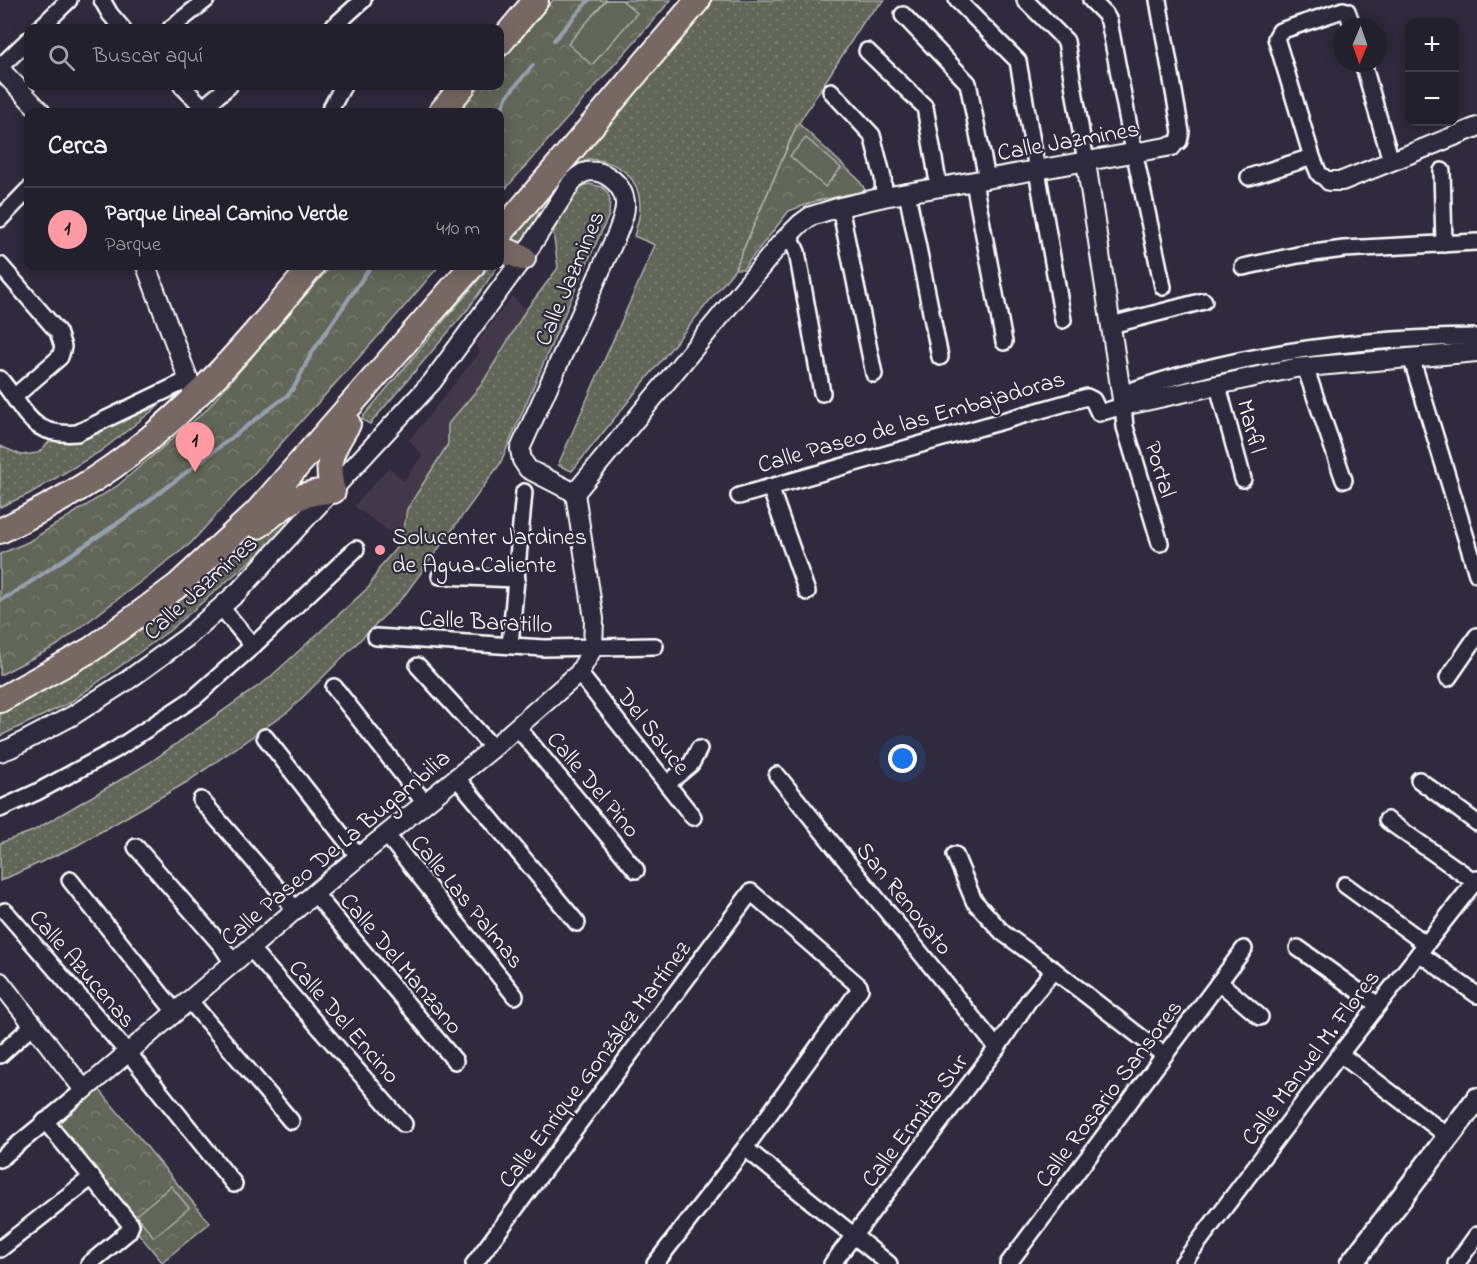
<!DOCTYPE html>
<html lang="es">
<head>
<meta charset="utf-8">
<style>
	:root { --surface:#23202e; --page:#2f2d3a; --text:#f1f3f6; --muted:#a3a3aa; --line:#403e4a; --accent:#ff9aa2 }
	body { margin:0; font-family:"Indie Flower",sans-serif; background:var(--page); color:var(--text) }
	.controls { position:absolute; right:18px; top:18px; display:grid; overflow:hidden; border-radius:12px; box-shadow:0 3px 15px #0003 }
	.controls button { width:54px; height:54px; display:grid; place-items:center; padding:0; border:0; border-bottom:2px solid var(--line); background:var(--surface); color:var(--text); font:30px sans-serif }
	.compass { position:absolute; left:1333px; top:18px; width:54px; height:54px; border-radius:50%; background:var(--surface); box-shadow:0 3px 15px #0003; rotate:182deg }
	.you { position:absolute; left:903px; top:759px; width:21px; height:21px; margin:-15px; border:4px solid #fff; border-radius:50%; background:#1a73e8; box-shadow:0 0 0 9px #1a73e833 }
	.badge { display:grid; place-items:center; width:39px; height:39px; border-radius:50%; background:var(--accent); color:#111; font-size:20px; font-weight:700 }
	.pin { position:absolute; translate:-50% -50px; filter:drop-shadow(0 2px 3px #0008) }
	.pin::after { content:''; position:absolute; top:32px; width:21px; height:18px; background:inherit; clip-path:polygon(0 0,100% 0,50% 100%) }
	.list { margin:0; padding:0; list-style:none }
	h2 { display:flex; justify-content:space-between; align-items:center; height:78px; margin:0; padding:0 24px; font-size:26px }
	h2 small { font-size:20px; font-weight:400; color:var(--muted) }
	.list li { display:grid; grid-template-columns:39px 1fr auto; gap:18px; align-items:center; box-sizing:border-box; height:84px; padding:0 24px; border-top:2px solid var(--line) }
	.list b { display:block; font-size:22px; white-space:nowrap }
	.list p { margin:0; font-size:20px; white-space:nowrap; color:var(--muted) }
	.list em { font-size:20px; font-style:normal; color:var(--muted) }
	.icon { flex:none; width:33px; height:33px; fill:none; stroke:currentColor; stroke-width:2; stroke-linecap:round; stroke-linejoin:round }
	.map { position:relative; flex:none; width:1477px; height:1264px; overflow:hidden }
	.search { position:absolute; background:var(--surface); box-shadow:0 3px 15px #0003; left:24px; top:24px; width:480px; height:66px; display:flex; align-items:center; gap:15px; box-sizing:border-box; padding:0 21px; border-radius:12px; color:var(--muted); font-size:22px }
	.panel { position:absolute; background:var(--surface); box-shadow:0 3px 15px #0003; left:24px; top:108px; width:480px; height:162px; border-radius:12px }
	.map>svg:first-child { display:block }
	.built { fill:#433849 }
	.grass { fill:url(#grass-dots); stroke:#b0b2ac; stroke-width:1.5 }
	.forest { fill:url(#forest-crowns); stroke:#b0b2ac; stroke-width:1.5 }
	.pitch { fill:#626658; stroke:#b0b2ac; stroke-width:1.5 }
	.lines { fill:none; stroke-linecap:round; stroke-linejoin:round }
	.stream { stroke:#95a0af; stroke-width:4 }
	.minor-casing { stroke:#fff; stroke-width:20 }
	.tertiary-casing { stroke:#fff; stroke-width:22 }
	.secondary-casing { stroke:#fff; stroke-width:26 }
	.trunk-casing { stroke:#fff; stroke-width:28 }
	.minor { stroke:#2f2a3d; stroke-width:15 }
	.tertiary { stroke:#2f2a3d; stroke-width:18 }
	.secondary { stroke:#2f2a3d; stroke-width:21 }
	.trunk { stroke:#776864; stroke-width:24 }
	.poi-dot { fill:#ff9aa2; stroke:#2f2a3d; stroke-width:2 }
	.labels { text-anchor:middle; stroke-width:4.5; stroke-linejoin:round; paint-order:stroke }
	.street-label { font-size:24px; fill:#fff; stroke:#2f2a3d }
	.poi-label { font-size:24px; fill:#fff; stroke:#2f2a3d; text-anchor:start }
</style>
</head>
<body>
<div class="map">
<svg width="1477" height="1264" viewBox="0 0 1477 1264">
	<defs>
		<pattern id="grass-dots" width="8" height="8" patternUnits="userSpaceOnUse" patternTransform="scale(1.5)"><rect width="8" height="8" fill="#626658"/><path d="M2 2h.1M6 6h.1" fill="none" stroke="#7a7d71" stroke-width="1.8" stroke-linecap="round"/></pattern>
		<pattern id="forest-crowns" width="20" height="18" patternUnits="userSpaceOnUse" patternTransform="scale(1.5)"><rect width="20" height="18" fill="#626658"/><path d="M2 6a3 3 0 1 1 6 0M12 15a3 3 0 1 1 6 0" fill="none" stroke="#7a7d71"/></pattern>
	</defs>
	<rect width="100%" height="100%" fill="#2f2a3d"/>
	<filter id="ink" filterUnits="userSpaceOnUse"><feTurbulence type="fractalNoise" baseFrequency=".0167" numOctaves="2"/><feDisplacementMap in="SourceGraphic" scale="12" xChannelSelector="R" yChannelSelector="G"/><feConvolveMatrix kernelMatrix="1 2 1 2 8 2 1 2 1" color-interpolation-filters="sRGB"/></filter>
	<g filter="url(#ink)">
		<path class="built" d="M512 296 526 310 482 384 449 424 448 444 407 509 402 541 354 506 389 467 404 481 422 455 409 440 480 352 476 344Z"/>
		<g class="grass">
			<path d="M712 0H885L866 18 795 129 735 269 572 471 558 465 655 245 634 236C636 227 640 217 640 208 640 176 617 160 587 159L572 171 522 247 500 244Z"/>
			<path d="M589 184 602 187 607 192 610 199 609 215 578 283 500 464 404 596 289 711 187 782 76 846 0 881V843L33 831 149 763 268 679 369 587 380 567 402 541 407 509 448 444V424L482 384 526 310 558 268 553 231 577 191 582 186Z"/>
			<path d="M490 266H498L468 309 370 424 361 419Z"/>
			<path d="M160 405 101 451 29 494 0 507V446L21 455 38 453 51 440H77Z"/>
			<path d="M308 501 275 540 169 631 69 703 0 736V709L174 600 239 549Z"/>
		</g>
		<g class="forest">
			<path d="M553 0H671L500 195V112H457L480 86H500V63Z"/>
			<path d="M798 123 858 179 866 191 816 201 789 211 743 269H735Z"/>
			<path d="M331 266H439L391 322 190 544 56 646 0 675V554L28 542 117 486 205 411Z"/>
			<path d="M93 1082 210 1223 162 1262 45 1121Z"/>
		</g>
		<g class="pitch">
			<path d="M606 0H622L637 13 592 65 568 44Z"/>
			<path d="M806 138 841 168 825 187 790 156Z"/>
			<path d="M171 1186 189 1208 154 1237 136 1215Z"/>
		</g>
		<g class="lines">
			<g class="stream">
				<path d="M554 40 589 0"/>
				<path d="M500 113 507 96 533 65"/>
				<path d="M0 600 14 593 137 510 289 394 296 384 311 354 371 266"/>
			</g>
			<defs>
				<g id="minor">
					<path d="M102 0 110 14 122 28"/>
					<path d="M957 0 1018 61 1063 320"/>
					<path d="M1025 0 1066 41 1086 162"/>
					<path d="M1091 0 1105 14 1109 21 1130 132 1163 287"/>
					<path d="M1158 0 1181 132 1179 141 1172 146"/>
					<path d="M903 15 968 83 987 179"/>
					<path d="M40 28 69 0"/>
					<path d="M171 28 206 0"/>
					<path d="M332 28 363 0"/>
					<path d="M867 51 925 107 939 188"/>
					<path d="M1363 63 1391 161"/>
					<path d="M0 67 28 40"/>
					<path d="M182 86 204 108"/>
					<path d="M831 91 872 135 883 178 884 197"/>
					<path d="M198 112 229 86"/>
					<path d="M329 112 343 86"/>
					<path d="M1442 171 1444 244"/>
					<path d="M1249 177 1312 157"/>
					<path d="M1329 181 1319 174 1312 157 1276 38 1280 31 1343 10 1347 11 1353 27"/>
					<path d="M974 182 1004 342"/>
					<path d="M907 193 940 357"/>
					<path d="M840 207 874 374"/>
					<path d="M0 219 28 190"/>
					<path d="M789 234 797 252 822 393"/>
					<path d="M0 265 58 332 63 347 60 357 15 396"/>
					<path d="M1243 267 1298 255 1344 249 1477 242"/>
					<path d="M1111 325 1204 301"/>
					<path d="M1411 357 1477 574"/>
					<path d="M1305 367 1344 480"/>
					<path d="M0 379C27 411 29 437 77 433L190 379"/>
					<path d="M1218 386 1243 479"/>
					<path d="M1122 394C1234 353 1357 338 1477 337"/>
					<path d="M770 487 807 592"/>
					<path d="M739 496 1087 397 1093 400 1099 413 1123 406 1125 427 1160 543"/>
					<path d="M440 576 517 579"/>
					<path d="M221 607 253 646"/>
					<path d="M376 637 544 648 655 646"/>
					<path d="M510 645 524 492"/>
					<path d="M418 666 493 748"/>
					<path d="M579 673 693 817"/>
					<path d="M1448 678 1477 636"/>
					<path d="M334 687 425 803"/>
					<path d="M517 727 636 870"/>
					<path d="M265 737 359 857"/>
					<path d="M777 775 997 1048"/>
					<path d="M456 777 577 923"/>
					<path d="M1419 780 1477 823"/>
					<path d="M667 784 691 764 699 749"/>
					<path d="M201 800 296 910"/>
					<path d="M0 809 37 792 115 750 194 698 253 646 356 549"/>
					<path d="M1387 820 1475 882"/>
					<path d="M386 834 515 996"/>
					<path d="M136 847 221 945 233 963"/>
					<path d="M955 855 974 901 1003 933 1054 970"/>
					<path d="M70 880 176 1013"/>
					<path d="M1345 885 1426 944"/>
					<path d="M315 894 455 1061"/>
					<path d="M5 911 135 1061 234 1184"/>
					<path d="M1298 948 1378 1005"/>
					<path d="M251 949 404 1124"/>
					<path d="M1419 953 1477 995"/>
					<path d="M1219 982 1260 1017"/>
					<path d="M190 1001 291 1121"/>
					<path d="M1340 1054 1449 1137"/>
					<path d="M0 1055 33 1025"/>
					<path d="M45 1121 131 1225 128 1232 89 1264"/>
					<path d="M745 1148 889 1264"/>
					<path d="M0 1159 84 1090"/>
					<path d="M0 1249 92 1177"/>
					<path d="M474 1264 751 892 859 986 860 989 745 1148 655 1264"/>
					<path d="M832 1264 997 1048 1029 1000 1054 970 1164 1055"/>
					<path d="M1008 1264 1244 949"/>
					<path d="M1182 1264 1340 1054 1477 879"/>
					<path d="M1456 1264 1477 1235"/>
				</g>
				<g id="tertiary">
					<path d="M0 69 41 112"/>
					<path d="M1086 162 1123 406 1295 368 1477 352"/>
					<path d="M1329 181H1342L1477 127"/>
					<path d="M146 266 195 397"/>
					<path d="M0 752 11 748 72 716 128 680 186 638 239 591 432 382 523 258 572 182C575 179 579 175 583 173 601 166 623 183 625 202 626 213 621 223 617 234L520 449 522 460 528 469 575 493 780 244 800 224 811 216 840 207 884 197 1172 146"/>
					<path d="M0 982 84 1090 335 876 493 748 579 673 593 648 594 619 575 493"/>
				</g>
				<path id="secondary" d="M1351 1264 1477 1099"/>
				<g id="trunk">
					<path d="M500 43 536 0"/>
					<path d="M441 112 463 86"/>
					<path d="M500 234 698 0"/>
					<path d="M500 253 510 252 523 258"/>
					<path d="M258 526C284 506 298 491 333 491 324 461 333 448 348 424"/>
					<path d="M0 531C51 506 101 479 145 442 208 391 260 328 312 266"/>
					<path d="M0 700 92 649 177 586 257 512 472 266"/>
				</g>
			</defs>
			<use href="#minor" class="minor-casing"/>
			<use href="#tertiary" class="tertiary-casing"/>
			<use href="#secondary" class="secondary-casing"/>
			<use href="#trunk" class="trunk-casing"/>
			<use href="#minor" class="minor"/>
			<use href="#tertiary" class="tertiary"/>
			<use href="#secondary" class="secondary"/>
			<use href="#trunk" class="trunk"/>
		</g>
	</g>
	<circle class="poi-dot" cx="380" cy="550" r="6"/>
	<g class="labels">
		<g class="street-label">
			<text transform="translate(1068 140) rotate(-10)" y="8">Calle Jazmines</text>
			<text transform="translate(569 278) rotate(-67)" y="8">Calle Jazmines</text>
			<text transform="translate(911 421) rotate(-16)" y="8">Calle Paseo de las Embajadoras</text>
			<text transform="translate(1252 426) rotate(75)" y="8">Marfil</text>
			<text transform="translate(1161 469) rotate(73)" y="8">Portal</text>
			<text transform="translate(200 587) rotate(-42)" y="8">Calle Jazmines</text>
			<text transform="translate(486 621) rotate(3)" y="8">Calle Baratillo</text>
			<text transform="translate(654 731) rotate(52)" y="8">Del Sauce</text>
			<text transform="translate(594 784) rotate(50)" y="8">Calle Del Pino</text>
			<text transform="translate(335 847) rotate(-40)" y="8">Calle Paseo De La Bugambilia</text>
			<text transform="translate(905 898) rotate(51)" y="8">San Renovato</text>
			<text transform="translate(468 901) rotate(51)" y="8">Calle Las Palmas</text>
			<text transform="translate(402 963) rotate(50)" y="8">Calle Del Manzano</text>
			<text transform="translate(83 968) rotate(49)" y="8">Calle Azucenas</text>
			<text transform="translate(345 1021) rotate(49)" y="8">Calle Del Encino</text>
			<text transform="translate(1310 1057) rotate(-53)" y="8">Calle Manuel M. Flores</text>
			<text transform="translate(594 1064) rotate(-53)" y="8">Calle Enrique González Martínez</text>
			<text transform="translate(1108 1093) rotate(-53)" y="8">Calle Rosario Sansores</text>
			<text transform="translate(914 1120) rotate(-53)" y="8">Calle Ermita Sur</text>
		</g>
		<g class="poi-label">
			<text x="392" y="544">Solucenter Jardines<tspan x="392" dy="28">de Agua Caliente</tspan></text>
		</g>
	</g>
</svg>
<div class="controls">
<button>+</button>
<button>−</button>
</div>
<svg class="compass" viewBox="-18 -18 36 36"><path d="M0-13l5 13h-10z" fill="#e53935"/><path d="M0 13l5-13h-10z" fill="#a3a3aa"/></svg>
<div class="you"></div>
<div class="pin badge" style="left:195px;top:472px">1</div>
<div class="search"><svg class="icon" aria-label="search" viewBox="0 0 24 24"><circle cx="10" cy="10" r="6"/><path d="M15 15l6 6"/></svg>Buscar aquí</div>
<section class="panel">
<h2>Cerca<small></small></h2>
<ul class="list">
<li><span class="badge">1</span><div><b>Parque Lineal Camino Verde</b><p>Parque</p></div><em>410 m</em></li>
</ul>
</section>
</div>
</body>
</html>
